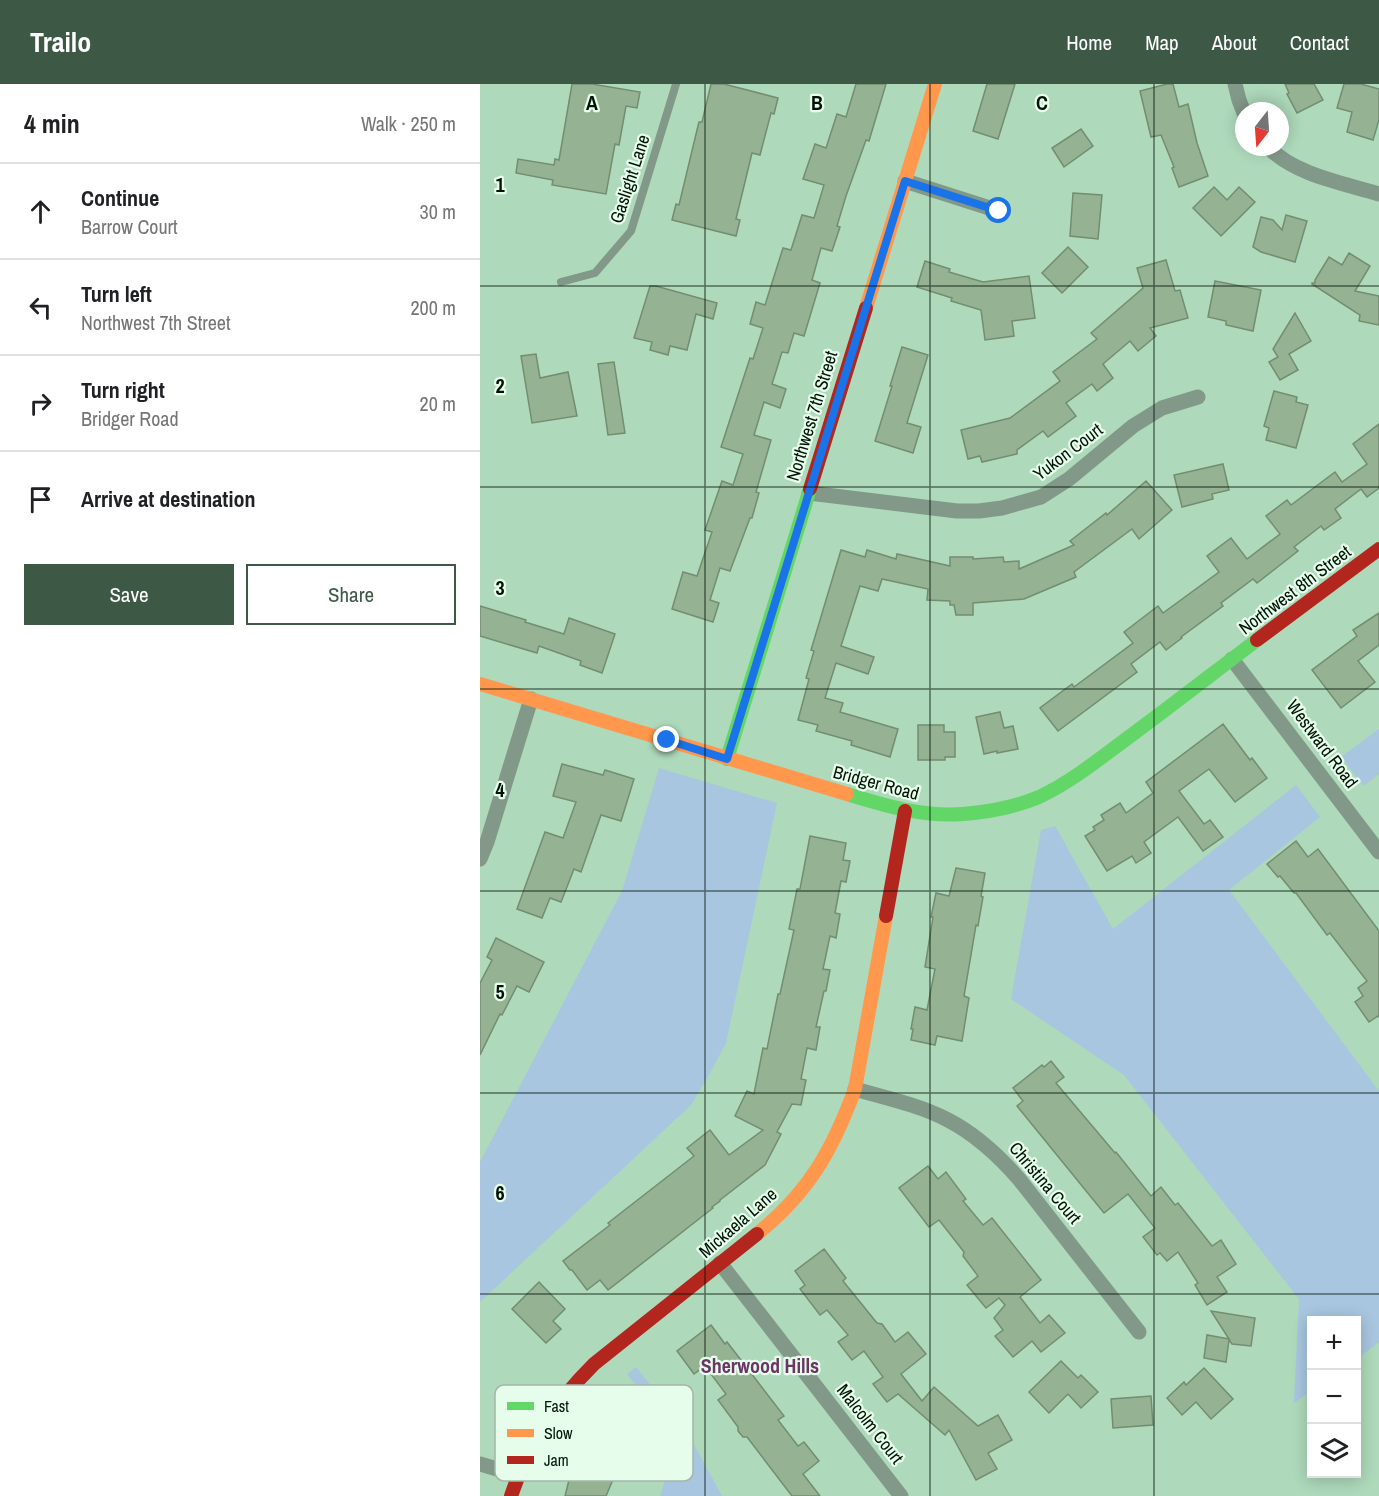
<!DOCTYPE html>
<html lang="en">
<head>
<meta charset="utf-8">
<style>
	:root { --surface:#fff; --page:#f2f2f2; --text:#202124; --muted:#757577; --line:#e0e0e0; --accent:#3d5845 }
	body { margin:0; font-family:"Archivo Narrow",sans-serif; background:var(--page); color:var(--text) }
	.controls { position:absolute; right:18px; bottom:18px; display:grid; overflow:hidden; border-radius:0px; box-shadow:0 3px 15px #0003 }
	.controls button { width:54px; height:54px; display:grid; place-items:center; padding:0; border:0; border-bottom:2px solid var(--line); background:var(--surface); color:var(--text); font:30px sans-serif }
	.compass { position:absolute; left:755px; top:18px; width:54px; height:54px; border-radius:50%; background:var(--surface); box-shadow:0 3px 15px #0003; rotate:197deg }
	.stop { position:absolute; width:18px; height:18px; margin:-14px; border:4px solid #1a73e8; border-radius:50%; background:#fff }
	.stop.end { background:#1a73e8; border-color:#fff; box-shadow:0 2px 6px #0008 }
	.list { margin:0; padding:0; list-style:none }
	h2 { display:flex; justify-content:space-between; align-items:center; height:78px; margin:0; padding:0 24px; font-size:26px }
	h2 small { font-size:20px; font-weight:400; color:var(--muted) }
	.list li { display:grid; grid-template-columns:39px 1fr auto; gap:18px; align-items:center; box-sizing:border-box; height:96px; padding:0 24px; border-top:2px solid var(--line) }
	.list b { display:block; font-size:22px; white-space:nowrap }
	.list p { margin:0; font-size:20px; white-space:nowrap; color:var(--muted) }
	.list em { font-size:20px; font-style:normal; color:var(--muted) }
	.actions { display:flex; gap:12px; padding:18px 24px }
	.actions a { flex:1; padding:14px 0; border:2px solid var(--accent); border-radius:0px; text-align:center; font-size:21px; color:var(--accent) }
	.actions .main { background:var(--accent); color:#fff }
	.icon { flex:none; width:33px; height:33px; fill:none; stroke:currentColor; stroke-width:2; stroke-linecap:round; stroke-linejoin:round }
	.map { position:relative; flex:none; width:899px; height:1412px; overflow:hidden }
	header { display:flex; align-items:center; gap:36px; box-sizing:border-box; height:84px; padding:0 30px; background:var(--accent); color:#fff }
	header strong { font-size:28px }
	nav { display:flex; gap:33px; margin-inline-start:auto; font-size:21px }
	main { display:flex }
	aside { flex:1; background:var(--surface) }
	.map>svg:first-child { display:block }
	.green { fill:#a8c6e0 }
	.building { fill:#95b292; stroke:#738d71; stroke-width:1.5 }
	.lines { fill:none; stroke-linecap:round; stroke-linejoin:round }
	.lane { stroke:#829889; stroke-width:8 }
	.street { stroke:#829889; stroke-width:15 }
	.fast { stroke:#63d668; stroke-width:14 }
	.slow { stroke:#ff974d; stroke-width:14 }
	.jam { stroke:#b3261e; stroke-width:14 }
	.route { stroke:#1a73e8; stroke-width:8 }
	.grid { fill:none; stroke:#001305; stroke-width:1.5; stroke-opacity:0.55 }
	.labels { text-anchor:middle; stroke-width:4.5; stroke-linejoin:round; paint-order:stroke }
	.street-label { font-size:18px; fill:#001305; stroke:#e6fdec }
	.neighbourhood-label { font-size:20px; font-weight:bold; fill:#6c3664; stroke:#e6fdec }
	.key { fill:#e6fdec; stroke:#a1b7a7; stroke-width:1.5 }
	.key-label { font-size:16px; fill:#001305 }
	.grid-label { font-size:20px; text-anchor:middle; font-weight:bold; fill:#001305; stroke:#e6fdec; stroke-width:4.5; stroke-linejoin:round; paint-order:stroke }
</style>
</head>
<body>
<header>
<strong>Trailo</strong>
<nav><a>Home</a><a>Map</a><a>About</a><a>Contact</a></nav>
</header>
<main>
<aside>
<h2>4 min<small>Walk · 250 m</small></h2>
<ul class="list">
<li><svg class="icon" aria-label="ahead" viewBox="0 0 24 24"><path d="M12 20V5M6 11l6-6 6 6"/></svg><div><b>Continue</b><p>Barrow Court</p></div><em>30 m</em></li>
<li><svg class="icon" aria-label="left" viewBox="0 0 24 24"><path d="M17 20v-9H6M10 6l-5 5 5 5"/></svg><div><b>Turn left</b><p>Northwest 7th Street</p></div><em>200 m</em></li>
<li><svg class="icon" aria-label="right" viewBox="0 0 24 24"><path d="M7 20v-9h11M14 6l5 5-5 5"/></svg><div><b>Turn right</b><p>Bridger Road</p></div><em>20 m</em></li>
<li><svg class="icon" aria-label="arrive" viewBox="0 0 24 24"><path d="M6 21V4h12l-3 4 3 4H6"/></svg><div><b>Arrive at destination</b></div></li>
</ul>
<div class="actions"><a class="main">Save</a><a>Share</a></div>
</aside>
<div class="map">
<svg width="899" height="1412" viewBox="0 0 899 1412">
	<rect width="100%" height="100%" fill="#aed9bb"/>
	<g class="green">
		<path d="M899 645V690L884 702 861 673Z"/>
		<path d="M179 684 297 719 246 959 229 991 211 1021 0 1218V1078L142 807Z"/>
		<path d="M816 701 840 733 749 806 899 1007V1258L877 1275 876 1236H832L831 1307 814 1319 819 1215 644 991 531 915 561 746 575 742 633 845Z"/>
		<path d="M156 1283 206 1346 242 1412H180L198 1355 147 1290Z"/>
	</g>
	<g class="building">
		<path d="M92 0H112L160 8 157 24 146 22 139 61 135 60 126 110 72 101 73 96 36 89 38 75 74 81 75 75 79 76Z"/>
		<path d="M231 0H244L298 14 294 30 291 29 280 71 272 69 256 135 260 136 256 152 192 136 196 120 199 121 217 46 219 38H222Z"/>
		<path d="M376 0H406L389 57 386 56 366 112 357 142 360 143 352 167 341 164 332 196 340 199 324 252 314 249 308 269 302 268 292 300 306 305 300 324 284 318 274 351 291 356 276 408 279 409 272 434H270L250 487 240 484 230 516 239 519 233 538 192 525 203 488 217 492 232 448 225 446 242 397 253 401 263 370 241 363 270 274 273 275 283 244 270 240 276 218 285 221 303 164 311 166 322 131 334 134 344 101 323 95 335 60 346 64 357 30 366 33Z"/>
		<path d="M507 0H535L518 55 493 47Z"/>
		<path d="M687 0H693L699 23 708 20 717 59 728 92 699 103 692 84 694 83 681 51 671 53 660 7Z"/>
		<path d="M805 0H834L843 16 817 29 807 10 809 9Z"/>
		<path d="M864 0H881L899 5V36L893 56 867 48 872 28 857 24Z"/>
		<path d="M601 45 613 62 584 83 572 64Z"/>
		<path d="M734 103 747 116 759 103 775 118 741 152 713 124Z"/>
		<path d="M593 109 622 111 618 155 590 152Z"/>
		<path d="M806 131 827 137 815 178 781 168 773 163 781 133 793 136 802 146Z"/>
		<path d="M588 163 608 183 582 209 562 189Z"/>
		<path d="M869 169 890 182 875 207 899 212V241L879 237 880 231 832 200V199H835V196L849 173 862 181Z"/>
		<path d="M686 176 695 207 700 206 708 234 670 244 676 252 658 267 650 257 623 280 633 294 617 307 612 300 586 319 596 332 568 353 563 347 537 366V370L502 378 500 372 488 375 481 346 530 334 580 297 573 288 617 255 611 249 663 204 657 184Z"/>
		<path d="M445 177 470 185 469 188 503 198 549 192 555 234 532 237 534 252 505 256 501 226 471 217 472 214 437 203Z"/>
		<path d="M735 197 781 206 773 247 746 241V237L728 233Z"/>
		<path d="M170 202H176L237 219 233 235 216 230 207 266 190 262 188 271 170 266 172 258 154 254Z"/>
		<path d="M815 229 831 257 809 270 818 286 800 296 789 278 798 273 793 265Z"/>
		<path d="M422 263 448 271 427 339 441 343 433 369 395 357 412 302H410Z"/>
		<path d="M56 270 60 294 88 288 97 332 52 339 41 272Z"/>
		<path d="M134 278 145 349 128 351 118 280Z"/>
		<path d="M794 307 817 313 816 318 828 321 816 364 786 356 789 344 784 342Z"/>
		<path d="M899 340V404L887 413 881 405 855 425 861 434 844 446 841 442 814 463 818 467 795 485 777 499 773 495 741 519 743 522 701 553 702 554 686 566 680 558 651 580 657 588 578 647 560 624 592 600 594 603 653 559 644 548 678 522 683 529 739 488 727 472 751 454 767 475 800 450 786 432 807 416 811 421 855 388 862 398 887 380 873 360Z"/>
		<path d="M743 380 749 406 732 410 733 415 702 423 694 391Z"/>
		<path d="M666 397 692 426 659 455 652 445 594 488 596 493 544 515 493 519V531H476L474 521H470V517L447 516 448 505 402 495 398 507 380 502 361 562 394 573 388 590 356 579 345 614 363 619 360 628 418 645 410 673 371 661 372 657 336 647 338 641 318 636 329 595 326 594 334 567 331 566 361 466 385 473 387 466 416 475 417 470 470 482V473H493V475L523 473 524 478 539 477V485L594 461 590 457 626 429 627 431Z"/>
		<path d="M0 522 46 536 45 538 84 550 89 534 135 550 122 589 100 581 101 577 59 562 57 569 0 552Z"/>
		<path d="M899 529V561L878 577 895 598 861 624 832 586 877 552 873 546Z"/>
		<path d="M520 628 524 644 533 642 538 665 517 669V667L504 670 496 633Z"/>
		<path d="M743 640 770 676 772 674 787 694 755 718 729 685 699 707 724 740 730 736 743 753 723 767 698 733 664 758 671 769 656 779 652 772 627 787 605 752 615 746 613 743 624 736 621 731 640 719 646 729 673 709 666 698Z"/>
		<path d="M438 641H464V648H475V673H465V676H438Z"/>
		<path d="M82 680 123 691 125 686 154 695 141 737 121 731 101 788 94 785 81 818 70 814 62 834 37 825 65 748 83 754 96 718 73 712Z"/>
		<path d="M330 752 366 759 363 776 370 777 366 798 361 797 355 829 360 830 356 854 350 852 343 885 350 886 346 907H344L336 943H340L336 966 327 964 321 995 326 996 321 1021 312 1020 297 1048 301 1050 285 1081 240 1116V1117L232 1123 233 1124 128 1206 120 1196 107 1206 92 1186H90L83 1177 130 1141 128 1139 214 1072 207 1064 230 1046 249 1071 283 1046 255 1032 267 1007 274 1010 283 964 287 965 298 910H300L314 846 309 845 317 805H320Z"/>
		<path d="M816 757 828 773 838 765 899 847V933L898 932 889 938 875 918 883 912 878 904 887 897 850 849 847 851 816 809H814L800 792 798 793 787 780Z"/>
		<path d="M476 784 505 789 501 812 503 813 498 842 496 841 484 912 489 914 482 957 457 952 455 961 431 956 433 945H431L435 923 447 926 455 885 445 883 453 833H451L456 809 469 812Z"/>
		<path d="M16 854 64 878 49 908 37 902 22 931 20 930 0 971V899L12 876 7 873Z"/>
		<path d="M571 977 584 993 576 999 635 1069 636 1068 671 1112 681 1103 695 1121 698 1119 732 1162 741 1156 756 1180 737 1193 747 1208 727 1221 715 1201 718 1199 698 1168 687 1177 680 1169 677 1171 663 1153 675 1144 648 1110 624 1129 537 1022 543 1017 533 1004 562 981 564 983Z"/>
		<path d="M448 1082 458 1095 466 1088 486 1115 483 1117 503 1141 512 1134 561 1196 540 1213 560 1239 569 1231 585 1249 561 1268 552 1257 533 1273 515 1252 523 1246 514 1234 525 1221 519 1214 506 1224 487 1201 498 1192 483 1172 484 1168 459 1136 449 1143 419 1104Z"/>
		<path d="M344 1165 366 1194 363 1197 397 1239 402 1240 415 1258 428 1248 446 1270 421 1290 442 1317 454 1303 498 1342 518 1331 532 1356 508 1369 517 1385 496 1396 469 1346 465 1351 418 1310 407 1318 393 1300 403 1293 384 1267 372 1276 358 1258 368 1251 347 1226 340 1231 320 1205 325 1201 315 1187Z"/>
		<path d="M59 1198 85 1225 73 1237 81 1245 66 1259 32 1225Z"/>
		<path d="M731 1227 775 1234 771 1262 752 1260 749 1256 746 1278 724 1274 727 1251 749 1255Z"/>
		<path d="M231 1241 245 1260 247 1258 304 1332 298 1336 318 1362 324 1358 339 1377 323 1390 340 1412H312L267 1353H263L258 1347V1343L238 1316 246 1310 225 1282 214 1290 197 1267Z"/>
		<path d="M581 1277 598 1294 601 1291 618 1308 601 1324 588 1310 569 1329 549 1308Z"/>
		<path d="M724 1284 753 1315 731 1335 716 1318 702 1331 687 1314 704 1298 706 1301Z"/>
		<path d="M671 1312 673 1341 633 1344 631 1315Z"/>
		<path d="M146 1318 174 1342 150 1369 146 1365 126 1412H85L90 1392 87 1391 95 1372 101 1375 114 1344 130 1325 136 1330Z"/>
	</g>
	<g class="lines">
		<path class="lane" d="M81 198 115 189 151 147 196 0"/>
		<g class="street">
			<path d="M755 0 759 16 764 29"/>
			<path d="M788 63C815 91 863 99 899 110"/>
			<path d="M425 97 519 127"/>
			<path d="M329 409 477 427H499L522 424 561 413 589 395 653 342 682 324 718 313"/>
			<path d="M752 575 899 768"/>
			<path d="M0 775 7 758 51 615"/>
			<path d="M375 1005C406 1014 439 1021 468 1036 495 1050 519 1072 539 1095L659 1248"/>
			<path d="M240 1179 421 1412"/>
			<path d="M0 1380 37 1391"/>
		</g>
		<g class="fast">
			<path d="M247 675 330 405"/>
			<path d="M367 710C406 722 443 733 483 730 509 728 535 723 559 713 593 697 623 672 653 650 695 619 736 587 777 556"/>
		</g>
		<g class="slow">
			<path d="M386 224 455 0"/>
			<path d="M0 600 367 710"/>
			<path d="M277 1150C329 1108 352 1067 375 1005L406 832"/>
		</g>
		<g class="jam">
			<path d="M330 405 386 224"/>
			<path d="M777 556 899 465"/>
			<path d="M406 832 425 727"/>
			<path d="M31 1412C50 1357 73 1321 114 1280L277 1150"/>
		</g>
	</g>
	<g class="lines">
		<path class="route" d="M187 656 247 675 425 97 519 127"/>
	</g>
	<path class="grid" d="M225 0V1412M450 0V1412M674 0V1412M0 202H899M0 403H899M0 605H899M0 807H899M0 1009H899M0 1210H899"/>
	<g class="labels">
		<g class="street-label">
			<text transform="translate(150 95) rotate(-72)" y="6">Gaslight Lane</text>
			<text transform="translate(332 332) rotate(-73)" y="6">Northwest 7th Street</text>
			<text transform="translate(588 368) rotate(-37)" y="6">Yukon Court</text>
			<text transform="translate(815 506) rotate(-37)" y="6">Northwest 8th Street</text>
			<text transform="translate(842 660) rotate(53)" y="6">Westward Road</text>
			<text transform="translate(396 699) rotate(15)" y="6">Bridger Road</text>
			<text transform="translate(565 1099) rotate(50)" y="6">Christina Court</text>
			<text transform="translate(258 1139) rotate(-41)" y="6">Mickaela Lane</text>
			<text transform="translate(390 1340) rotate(52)" y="6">Malcolm Court</text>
		</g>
		<g class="neighbourhood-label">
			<text x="280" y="1289">Sherwood Hills</text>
		</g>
	</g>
	<rect x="15" y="1301" width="198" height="96" rx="9" class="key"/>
	<rect x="27" y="1318" width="27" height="8" fill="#63d668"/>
	<rect x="27" y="1345" width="27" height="8" fill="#ff974d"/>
	<rect x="27" y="1372" width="27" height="8" fill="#b3261e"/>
	<g class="key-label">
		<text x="64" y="1328">Fast</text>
		<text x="64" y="1355">Slow</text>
		<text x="64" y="1382">Jam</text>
	</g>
	<g class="grid-label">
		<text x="112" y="26">A</text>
		<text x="337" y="26">B</text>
		<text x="562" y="26">C</text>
		<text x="20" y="108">1</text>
		<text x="20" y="309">2</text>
		<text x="20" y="511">3</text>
		<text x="20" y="713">4</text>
		<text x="20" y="915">5</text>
		<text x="20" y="1116">6</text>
	</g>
</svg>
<div class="controls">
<button>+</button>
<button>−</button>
<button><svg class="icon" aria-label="layers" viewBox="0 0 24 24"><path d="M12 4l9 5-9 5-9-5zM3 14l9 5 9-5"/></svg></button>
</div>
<svg class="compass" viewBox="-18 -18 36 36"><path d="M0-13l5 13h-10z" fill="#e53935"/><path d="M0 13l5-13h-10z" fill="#757577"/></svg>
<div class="stop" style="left:519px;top:127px"></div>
<div class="stop end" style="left:187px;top:656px"></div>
</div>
</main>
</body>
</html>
